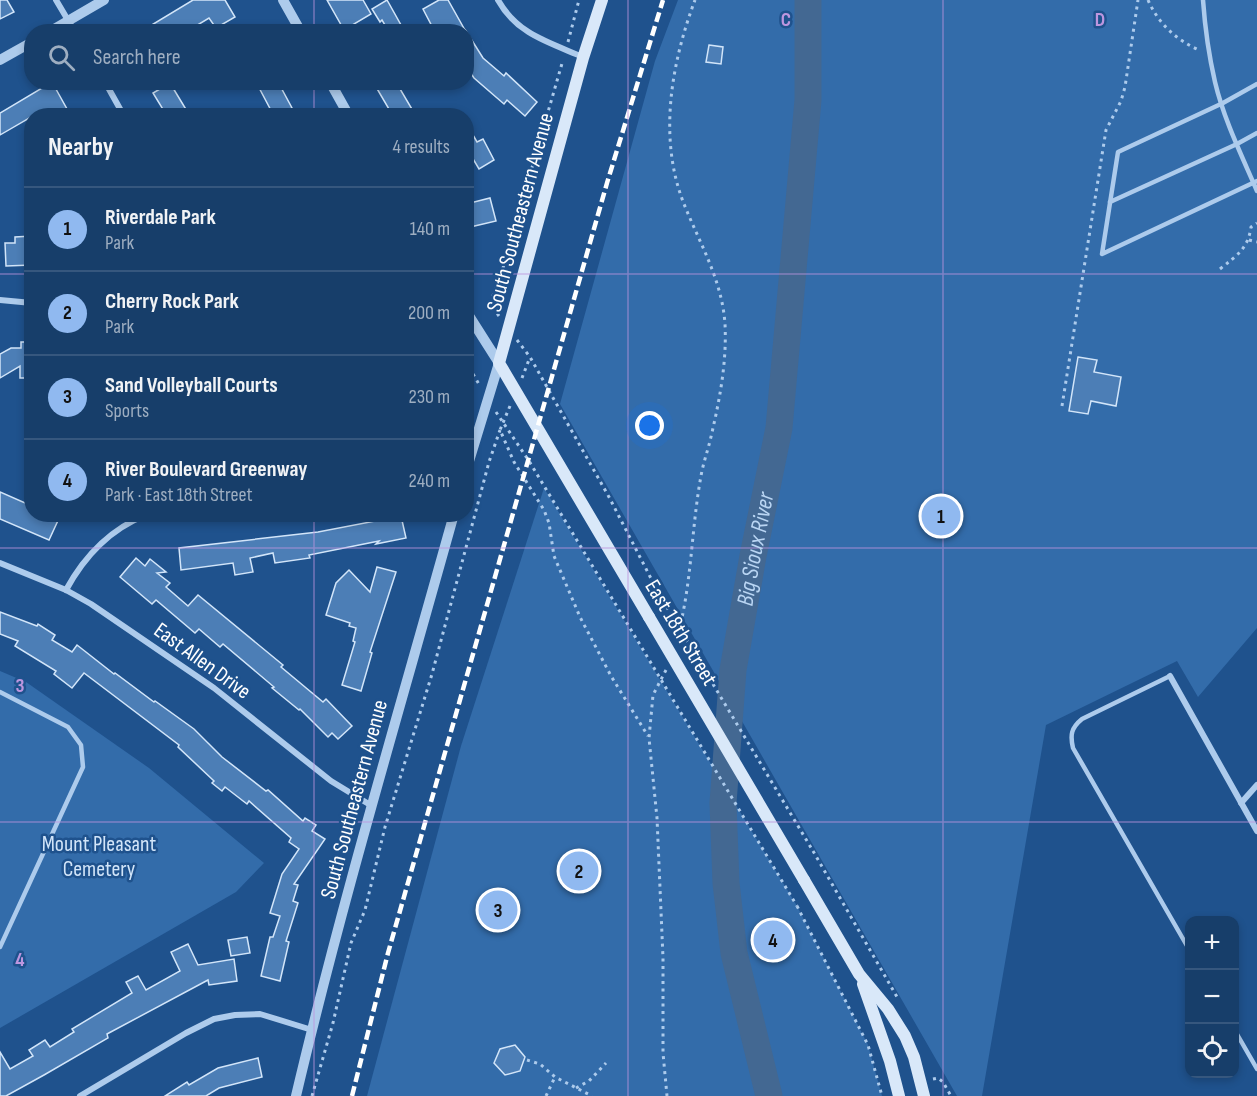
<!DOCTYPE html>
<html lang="en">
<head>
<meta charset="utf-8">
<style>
	:root { --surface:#173e6a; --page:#204570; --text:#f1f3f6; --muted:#9eaec1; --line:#36577e; --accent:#90b9f0 }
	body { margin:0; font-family:"Sofia Sans Condensed",sans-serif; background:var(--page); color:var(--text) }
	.controls { position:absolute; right:18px; bottom:18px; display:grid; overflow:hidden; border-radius:12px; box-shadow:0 3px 9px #0003 }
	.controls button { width:54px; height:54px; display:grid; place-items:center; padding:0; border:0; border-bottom:2px solid var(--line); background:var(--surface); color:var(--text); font:30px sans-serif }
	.you { position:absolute; left:650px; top:426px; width:21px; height:21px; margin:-15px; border:4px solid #fff; border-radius:50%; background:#1a73e8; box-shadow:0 0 0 9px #1a73e833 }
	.badge { display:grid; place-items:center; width:39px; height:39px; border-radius:50%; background:var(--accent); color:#111; font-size:20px; font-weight:700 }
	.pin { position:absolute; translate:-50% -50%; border:3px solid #fff; box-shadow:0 2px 6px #0006 }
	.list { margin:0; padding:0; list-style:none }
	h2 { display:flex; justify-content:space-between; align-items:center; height:78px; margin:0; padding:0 24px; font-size:26px }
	h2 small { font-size:20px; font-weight:400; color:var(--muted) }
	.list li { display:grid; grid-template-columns:39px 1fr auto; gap:18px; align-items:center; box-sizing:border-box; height:84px; padding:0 24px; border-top:2px solid var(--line) }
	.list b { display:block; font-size:22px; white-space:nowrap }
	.list p { margin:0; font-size:20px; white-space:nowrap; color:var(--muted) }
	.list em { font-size:20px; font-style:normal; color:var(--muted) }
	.icon { flex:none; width:33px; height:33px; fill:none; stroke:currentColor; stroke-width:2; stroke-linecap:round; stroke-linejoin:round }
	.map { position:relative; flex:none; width:1257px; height:1096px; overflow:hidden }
	.search { position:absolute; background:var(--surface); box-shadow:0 3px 9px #0003; left:24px; top:24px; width:450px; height:66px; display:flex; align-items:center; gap:15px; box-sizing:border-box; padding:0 21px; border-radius:24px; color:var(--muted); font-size:22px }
	.panel { position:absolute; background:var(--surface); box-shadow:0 3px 9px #0003; left:24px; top:108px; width:450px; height:414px; border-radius:24px }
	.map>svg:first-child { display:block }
	.green { fill:#336caa }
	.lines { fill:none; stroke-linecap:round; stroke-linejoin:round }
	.river { stroke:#436892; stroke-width:27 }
	.building { fill:#4c7eb6; stroke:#d2e5f9; stroke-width:1.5 }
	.path { stroke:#adcbec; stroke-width:3; stroke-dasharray:3 4.5; stroke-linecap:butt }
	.service { stroke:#adcbec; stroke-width:4.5 }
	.minor { stroke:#adcbec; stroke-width:6 }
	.tertiary { stroke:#adcbec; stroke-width:10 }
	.secondary { stroke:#d9e8f9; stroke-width:12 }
	.rail { stroke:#fff; stroke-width:4.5; stroke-dasharray:10 4.5; stroke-linecap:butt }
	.path-bridge { stroke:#adcbec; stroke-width:3; stroke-dasharray:3 4.5; stroke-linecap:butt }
	.secondary-bridge { stroke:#d9e8f9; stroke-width:12 }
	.grid { fill:none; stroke:#bd96df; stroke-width:1.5; stroke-opacity:0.55 }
	.labels { text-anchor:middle; stroke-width:5; stroke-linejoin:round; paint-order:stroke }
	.street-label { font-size:22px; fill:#fff; stroke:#1f528d }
	.park-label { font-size:22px; fill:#d2e5f9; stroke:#1f528d }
	.water-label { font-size:24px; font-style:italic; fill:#b9d5f3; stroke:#1f528d }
	.grid-label { font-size:20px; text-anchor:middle; font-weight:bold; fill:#bd96df; stroke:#1f528d; stroke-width:5; stroke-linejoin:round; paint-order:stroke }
</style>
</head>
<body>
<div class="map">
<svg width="1257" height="1096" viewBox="0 0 1257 1096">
	<rect width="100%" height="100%" fill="#1f528d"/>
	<g class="green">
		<path d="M678 0H1257V628L1198 697 1177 661 1046 725 982 1096H957L560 404 655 61Z"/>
		<path d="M544 488 797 906 868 1045 882 1096H367L461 746Z"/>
		<path d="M0 671 26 682 149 768 264 863 236 892 0 1028Z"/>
	</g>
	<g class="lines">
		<path class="river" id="s1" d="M769 1096 734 953 726 883 723 803 733 670 753 556 779 428 808 100V0"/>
	</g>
	<g class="building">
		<path d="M0 0H7L14 12 0 19Z"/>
		<path d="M193 0H225L235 17 216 28 209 18 186 32H140Z"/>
		<path d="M327 0H363L371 14 344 30Z"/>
		<path d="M387 0 401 25 389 32 382 20 380 22 372 9Z"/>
		<path d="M439 0H448L466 32H435L423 9Z"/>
		<path d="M466 31 483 58 504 76 506 73 537 102 525 116 507 100 504 104 474 78 466 66Z"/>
		<path d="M709 45 723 47 721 64 706 62Z"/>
		<path d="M52 82 67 109 55 116H46L43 110 0 135V113Z"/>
		<path d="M256 82H278L292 108 279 116H274Z"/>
		<path d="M384 82H396L416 116H393L376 87Z"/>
		<path d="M170 83 190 116H167L153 93Z"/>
		<path d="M466 123 477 142 483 139 494 160 479 169 466 147Z"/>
		<path d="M490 198 496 221 466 228V204Z"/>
		<path d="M32 236V265L6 266 5 243H15V237Z"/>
		<path d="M21 342H32V378H20V366L0 378V354L11 348H21Z"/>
		<path d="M1078 357 1097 360 1094 372 1121 377 1116 406 1091 401 1088 414 1069 411Z"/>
		<path d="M0 492 32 506V514H61L49 540 0 519Z"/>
		<path d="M401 516 406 538 376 544 379 541 309 555 310 558 275 563 273 553 250 558 253 572 235 575 233 563 181 570 179 548 318 532Z"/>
		<path d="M136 558 145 566 150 559 166 572 157 573 170 583 166 587 188 606 198 595 283 665 281 667 323 702 326 699 352 726 338 739 332 733 328 737 300 709 299 710 272 688 274 687 223 644 220 647 199 629 195 633 156 600 152 604 120 577Z"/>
		<path d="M377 567 396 572 370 652 372 653 361 691 342 685 355 642 353 641 356 628 349 626 350 623 326 615 336 583 349 570 370 592Z"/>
		<path d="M0 612 37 626 38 624 55 635 52 640 72 652 77 645 114 674 115 673 154 702 155 701 194 729 222 757 266 791 268 790 303 821 305 818 316 825 312 831 325 839 294 884 298 885 293 901 298 903 286 941 289 942 280 981 261 976 270 937H273L280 916 270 913 282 874 299 849 289 842 291 838 249 801 247 804 225 787 222 791 212 783 214 781 178 747 179 745 84 673 72 688 54 674 56 671 15 646 18 641 0 634Z"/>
		<path d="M247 937 250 953 231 956 228 940Z"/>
		<path d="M188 944 198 965 234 959 237 981 209 985 208 980 107 1034 108 1038 44 1075 6 1096H0V1052L10 1069 33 1056 29 1050 45 1040 50 1047 74 1032 72 1029 132 993 126 982 138 976 146 990 180 971 171 952Z"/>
		<path d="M515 1045 525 1057 520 1071 505 1075 494 1063 500 1049Z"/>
		<path d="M258 1058 262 1077 219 1088 206 1096H165L187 1082 189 1085 218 1068Z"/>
	</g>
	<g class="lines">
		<g class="path">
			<path d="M1148 0C1158 23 1176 40 1199 50"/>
			<path d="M568 42 579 0"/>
			<path d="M1249 240 1257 242"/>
			<path d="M1220 269C1237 255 1248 249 1251 227L1257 223"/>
			<path d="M499 316 490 304 503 268 563 60"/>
			<path d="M517 340 530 357 609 497 659 594"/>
			<path d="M473 374 480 386"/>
			<path d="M522 378 530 357"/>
			<path d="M510 406 500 430 514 462 544 510 549 523 554 556 580 617 611 676 648 736"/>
			<path d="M1062 406 1106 130 1121 101 1125 87 1138 0"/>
			<path d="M496 412 529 461 642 648"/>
			<path d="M677 638C692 585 691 530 701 476 703 464 707 453 710 441 719 403 727 364 725 324 722 280 700 244 684 204 658 139 671 64 695 0"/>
			<path d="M666 670 653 695 649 738 657 818 663 958V1053L667 1096"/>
			<path d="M813 851 897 997"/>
			<path d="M797 906 868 1045 882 1096"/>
			<path d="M527 1060 540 1064 555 1077 592 1096"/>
			<path d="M933 1079 938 1078 943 1082 951 1096"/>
			<path d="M576 1088 589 1081 606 1063"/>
			<path d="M312 1096 333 1023 351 943 365 910 385 827 432 674 489 462 500 430"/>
			<path d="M546 1096 555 1077"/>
		</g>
		<g class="service">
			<path d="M1203 0C1205 28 1209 56 1215 82 1224 120 1242 156 1257 191"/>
			<path d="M1257 84 1223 103 1118 152 1102 254 1257 181"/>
			<path d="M1110 202 1237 144 1257 133"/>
			<path d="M1170 676 1082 719C1071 728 1070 735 1073 748L1190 951"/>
			<path d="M0 692 68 727 81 745 83 767 0 947"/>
			<path d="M1234 1029 1257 1069"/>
		</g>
		<g class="minor">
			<path d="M56 0 75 32"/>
			<path d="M498 0C517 34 548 42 583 57"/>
			<path d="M105 82 124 116"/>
			<path d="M0 300 32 303"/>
			<path d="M0 563 66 590 91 604 214 688 331 781 372 806"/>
			<path d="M66 590C85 555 110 529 148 514"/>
			<path d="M1170 676 1257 831"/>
			<path d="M1241 803 1257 785"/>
			<path d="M80 1096 186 1033 214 1019 235 1015 260 1014 312 1030"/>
		</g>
		<g class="tertiary">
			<path d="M283 0 301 32"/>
			<path d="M49 32 104 0"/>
			<path d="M0 60 32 42"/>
			<path d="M330 82 349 116"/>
			<path d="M466 311 499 363 466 471"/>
			<path d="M296 1096C342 901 400 708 454 514"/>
		</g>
		<g class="secondary">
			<path d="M602 0 583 58 499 363 649 617"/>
			<path d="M804 880 859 974 888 1009 905 1036 914 1057 924 1096"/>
			<path d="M863 984 890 1061 899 1096"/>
		</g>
		<path class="rail" d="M352 1096 388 953 607 183 663 0"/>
		<g class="path-bridge">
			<path d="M659 594 813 851"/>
			<path d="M642 648 797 906"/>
		</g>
		<path class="secondary-bridge" d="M649 617 804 880"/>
	</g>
	<path class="grid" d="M314 0V32M628 0V1096M943 0V1096M314 82V116M0 274H32M466 274H1257M314 514V1096M0 548H1257M0 822H1257"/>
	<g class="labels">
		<g class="street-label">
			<text transform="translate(519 212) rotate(-75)" y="8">South Southeastern Avenue</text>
			<text transform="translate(682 632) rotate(59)" y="8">East 18th Street</text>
			<text transform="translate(203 660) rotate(36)" y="8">East Allen Drive</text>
			<text transform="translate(353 799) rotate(-75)" y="8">South Southeastern Avenue</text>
		</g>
		<g class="park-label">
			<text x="99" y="851">Mount Pleasant<tspan x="99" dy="25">Cemetery</tspan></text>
		</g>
		<g class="water-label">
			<text dy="8" stroke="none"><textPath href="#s1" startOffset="554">Big Sioux River</textPath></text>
		</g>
	</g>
	<g class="grid-label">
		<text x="786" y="26">C</text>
		<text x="1100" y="26">D</text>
		<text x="20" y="692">3</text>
		<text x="20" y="966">4</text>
	</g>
</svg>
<div class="controls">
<button>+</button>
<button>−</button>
<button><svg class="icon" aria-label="locate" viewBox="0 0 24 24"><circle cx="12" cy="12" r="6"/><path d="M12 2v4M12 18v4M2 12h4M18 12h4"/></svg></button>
</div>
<div class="you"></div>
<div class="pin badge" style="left:941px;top:516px">1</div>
<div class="pin badge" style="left:579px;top:871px">2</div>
<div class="pin badge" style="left:498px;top:910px">3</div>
<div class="pin badge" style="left:773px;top:940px">4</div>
<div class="search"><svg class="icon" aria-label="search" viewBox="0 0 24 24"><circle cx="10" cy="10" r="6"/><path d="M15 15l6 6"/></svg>Search here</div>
<section class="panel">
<h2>Nearby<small>4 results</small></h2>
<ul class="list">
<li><span class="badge">1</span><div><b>Riverdale Park</b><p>Park</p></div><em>140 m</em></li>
<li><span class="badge">2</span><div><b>Cherry Rock Park</b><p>Park</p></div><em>200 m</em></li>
<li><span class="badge">3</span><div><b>Sand Volleyball Courts</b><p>Sports</p></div><em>230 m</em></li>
<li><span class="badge">4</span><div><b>River Boulevard Greenway</b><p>Park · East 18th Street</p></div><em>240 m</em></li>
</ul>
</section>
</div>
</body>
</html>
